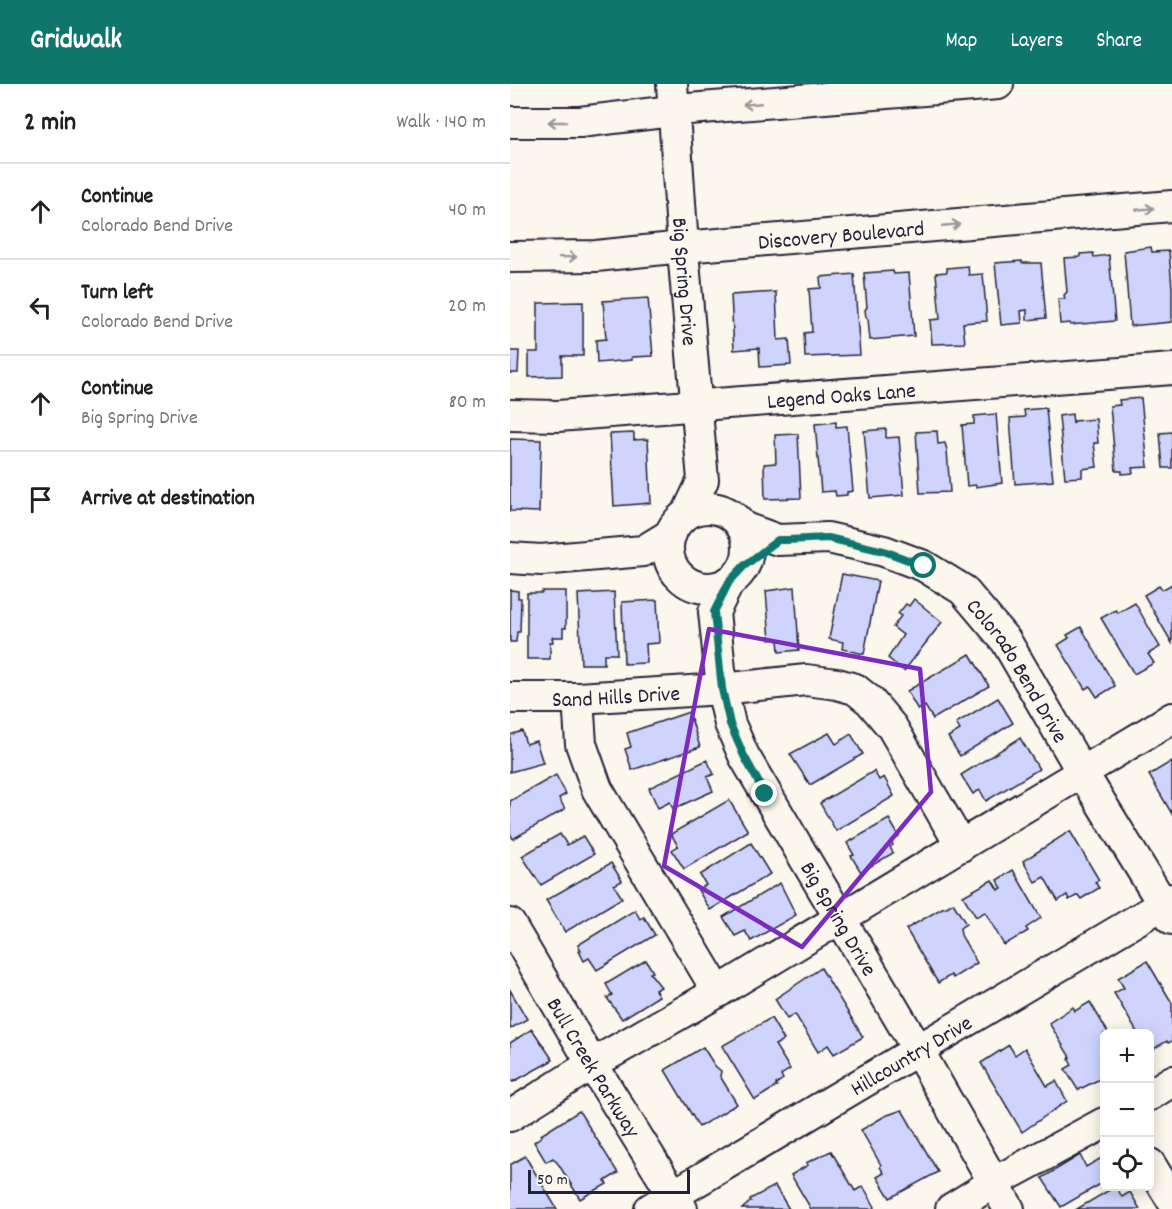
<!DOCTYPE html>
<html lang="en">
<head>
<meta charset="utf-8">
<style>
	:root { --surface:#fff; --page:#f6f6f6; --text:#202124; --muted:#757577; --line:#e0e0e0; --accent:#0f766e }
	body { margin:0; font-family:Dekko,sans-serif; background:var(--page); color:var(--text) }
	.controls { position:absolute; right:18px; bottom:18px; display:grid; overflow:hidden; border-radius:9px; box-shadow:0 3px 15px #0003 }
	.controls button { width:54px; height:54px; display:grid; place-items:center; padding:0; border:0; border-bottom:2px solid var(--line); background:var(--surface); color:var(--text); font:30px sans-serif }
	.scale { position:absolute; left:18px; bottom:15px; width:162px; box-sizing:border-box; padding-left:6px; border:3px solid #22223b; border-top:0; font-size:16px; line-height:21px; white-space:nowrap; color:#22223b; -webkit-text-stroke:4px #fbf7ec; paint-order:stroke }
	.stop { position:absolute; width:18px; height:18px; margin:-14px; border:4px solid #0f766e; border-radius:50%; background:#fff }
	.stop.end { background:#0f766e; border-color:#fff; box-shadow:0 2px 6px #0008 }
	.list { margin:0; padding:0; list-style:none }
	h2 { display:flex; justify-content:space-between; align-items:center; height:78px; margin:0; padding:0 24px; font-size:26px }
	h2 small { font-size:20px; font-weight:400; color:var(--muted) }
	.list li { display:grid; grid-template-columns:39px 1fr auto; gap:18px; align-items:center; box-sizing:border-box; height:96px; padding:0 24px; border-top:2px solid var(--line) }
	.list b { display:block; font-size:22px; white-space:nowrap }
	.list p { margin:0; font-size:20px; white-space:nowrap; color:var(--muted) }
	.list em { font-size:20px; font-style:normal; color:var(--muted) }
	.icon { flex:none; width:33px; height:33px; fill:none; stroke:currentColor; stroke-width:2; stroke-linecap:round; stroke-linejoin:round }
	.map { position:relative; flex:none; width:662px; height:1125px; overflow:hidden }
	header { display:flex; align-items:center; gap:36px; box-sizing:border-box; height:84px; padding:0 30px; background:var(--accent); color:#fff }
	header strong { font-size:28px }
	nav { display:flex; gap:33px; margin-inline-start:auto; font-size:21px }
	main { display:flex }
	aside { flex:1; background:var(--surface) }
	.map>svg:first-child { display:block }
	.building { fill:#ced4fc; stroke:#22223b; stroke-width:1.5 }
	.lines { fill:none; stroke-linecap:round; stroke-linejoin:round }
	.minor-casing { stroke:#22223b; stroke-width:34 }
	.minor { stroke:#fbf7ec; stroke-width:30 }
	.oneway { stroke:#99979c }
	.route { stroke:#0f766e; stroke-width:8 }
	.marked { fill:none; stroke:#7b2cbf; stroke-width:4.5; stroke-linejoin:round }
	.labels { text-anchor:middle; stroke-width:5; stroke-linejoin:round; paint-order:stroke }
	.street-label { font-size:22px; fill:#22223b; stroke:#fbf7ec }
</style>
</head>
<body>
<header>
<strong>Gridwalk</strong>
<nav><a>Map</a><a>Layers</a><a>Share</a></nav>
</header>
<main>
<aside>
<h2>2 min<small>Walk · 140 m</small></h2>
<ul class="list">
<li><svg class="icon" aria-label="ahead" viewBox="0 0 24 24"><path d="M12 20V5M6 11l6-6 6 6"/></svg><div><b>Continue</b><p>Colorado Bend Drive</p></div><em>40 m</em></li>
<li><svg class="icon" aria-label="left" viewBox="0 0 24 24"><path d="M17 20v-9H6M10 6l-5 5 5 5"/></svg><div><b>Turn left</b><p>Colorado Bend Drive</p></div><em>20 m</em></li>
<li><svg class="icon" aria-label="ahead" viewBox="0 0 24 24"><path d="M12 20V5M6 11l6-6 6 6"/></svg><div><b>Continue</b><p>Big Spring Drive</p></div><em>80 m</em></li>
<li><svg class="icon" aria-label="arrive" viewBox="0 0 24 24"><path d="M6 21V4h12l-3 4 3 4H6"/></svg><div><b>Arrive at destination</b></div></li>
</ul>
</aside>
<div class="map">
<svg width="662" height="1125" viewBox="0 0 662 1125">
	<rect width="100%" height="100%" fill="#fbf7ec"/>
	<filter id="ink" filterUnits="userSpaceOnUse"><feTurbulence type="fractalNoise" baseFrequency=".0167" numOctaves="2"/><feDisplacementMap in="SourceGraphic" scale="12" xChannelSelector="R" yChannelSelector="G"/><feConvolveMatrix kernelMatrix="1 2 1 2 8 2 1 2 1" color-interpolation-filters="sRGB"/></filter>
	<g filter="url(#ink)">
		<g class="building">
			<path d="M641 163 642 168 659 167 662 204V238L620 242 614 167Z"/>
			<path d="M583 169 584 173 599 171 605 237 560 241V239L550 240 548 215H555L554 211 557 208 554 174 570 173V170Z"/>
			<path d="M512 177V179H531L536 234 517 236V226L511 227 512 239 491 241 485 179Z"/>
			<path d="M458 182 459 191 473 190 477 237 453 239 455 259 422 260 420 236 430 235 426 189 437 188V184Z"/>
			<path d="M383 187 384 190 399 189 404 252 360 256 358 235 356 233 355 226 357 223 354 189Z"/>
			<path d="M344 190 350 271 295 273 294 249 302 248 299 205 311 204 310 193Z"/>
			<path d="M266 208 268 256 279 255 281 281 250 283 249 264 224 266 221 211Z"/>
			<path d="M138 214 143 272 122 273V276L87 279 86 256 96 255 93 217Z"/>
			<path d="M73 218V272H52V292L19 293V268H28V219Z"/>
			<path d="M0 267H9L8 289H0Z"/>
			<path d="M631 314 638 383 622 384 623 389 612 390V387H606L600 322 610 321 609 316Z"/>
			<path d="M536 324 543 397 505 400 500 334 515 333 514 326Z"/>
			<path d="M486 330 492 399 466 403V401L457 402 452 341 464 340V332Z"/>
			<path d="M562 330 563 340 564 337 586 335 588 359H584L587 383 572 385V393L555 394 549 332Z"/>
			<path d="M326 338V343L337 342 343 407 337 408V411L326 412 325 407 311 408 305 340Z"/>
			<path d="M376 345V354L389 353 394 411 360 414 354 347Z"/>
			<path d="M427 347 428 360 435 359 437 366 440 408 410 409 406 348Z"/>
			<path d="M662 348V384H653L650 349Z"/>
			<path d="M124 349V356L138 355 141 419 104 422 100 350Z"/>
			<path d="M288 350 291 414 255 415 254 380 266 379 265 351Z"/>
			<path d="M0 355 31 356 29 428 0 427Z"/>
			<path d="M332 490 368 497 354 570 332 565 333 558 319 555Z"/>
			<path d="M662 500V559L634 511 649 502 652 506Z"/>
			<path d="M285 503 289 566 269 568 268 555 260 556 256 507Z"/>
			<path d="M0 506 8 507V514H11L10 548H7L6 558H0Z"/>
			<path d="M32 507H56V544H53V553H42L43 558H40V575H17V509H32Z"/>
			<path d="M104 508 107 570H94V580H71L68 510Z"/>
			<path d="M404 515 432 538 394 587 378 574 393 551 383 543 391 532 388 530 396 520 399 522Z"/>
			<path d="M147 516 149 559 136 560 137 579 114 580 112 518Z"/>
			<path d="M625 519 650 563 638 570 644 579 624 590 591 534 606 526 608 529Z"/>
			<path d="M571 543 605 602 587 613 580 602 575 605 548 561 559 554 557 551Z"/>
			<path d="M460 570 479 602 423 635 415 622 408 626 397 607Z"/>
			<path d="M488 614 503 639 450 672 438 653 450 646 446 639Z"/>
			<path d="M179 628 190 663 122 686 115 665 121 663 117 649Z"/>
			<path d="M12 647 16 660 26 657 33 679 0 688V651Z"/>
			<path d="M319 649 326 660 341 650 353 670 300 701 280 670Z"/>
			<path d="M510 654 529 685 476 717 470 706 463 710 451 691Z"/>
			<path d="M197 676 204 690 197 693 203 707 163 725 160 718 148 724 139 704Z"/>
			<path d="M662 677V730L639 691Z"/>
			<path d="M364 687 369 696 374 693 384 712 326 747 310 719Z"/>
			<path d="M46 691 56 710 49 714 55 725 3 755 0 749V717Z"/>
			<path d="M219 716 238 747 174 785 162 766 168 762 161 750Z"/>
			<path d="M379 735 389 752 381 757 383 761 380 763 383 769 351 788 341 772 344 771 337 759Z"/>
			<path d="M560 747 589 796 585 798 589 804 571 815 568 811 559 816 557 811 548 817 534 793 525 798 513 777Z"/>
			<path d="M50 750 57 761 73 752 84 770 31 801 12 772Z"/>
			<path d="M241 759 260 790 200 826 188 806 196 801 190 791Z"/>
			<path d="M101 779 112 797 104 801 112 814 55 848 36 816Z"/>
			<path d="M503 786 531 834 516 844 518 847 494 861 475 828 466 833 453 812 482 796 488 806 492 804 487 796Z"/>
			<path d="M270 799 286 831 241 857 235 847 225 852 213 833Z"/>
			<path d="M443 819 456 840 450 844 451 851 467 879 443 894 441 891 428 899 396 845 434 823 435 824Z"/>
			<path d="M125 826 130 835 134 833 145 851 87 886 79 874 74 877 69 867 71 866 68 861Z"/>
			<path d="M136 876 143 888 140 889 151 903 145 906 149 912 112 935 97 914 102 911 96 900Z"/>
			<path d="M637 877 662 919V957L658 959 657 957 640 967V950H628L604 909 614 904 608 894Z"/>
			<path d="M311 884 353 953 324 970 318 961 308 968 285 930 277 935 265 915Z"/>
			<path d="M0 906 17 935 0 945Z"/>
			<path d="M580 918 599 950H594V993L568 1006 555 985 562 981 559 976 560 973 539 939 563 923 565 927Z"/>
			<path d="M261 934 274 956 265 961 280 985 271 991 273 995 266 1000 267 1002 245 1016 212 962Z"/>
			<path d="M22 945 43 976 3 998 0 995V959Z"/>
			<path d="M499 961 505 971 515 964 537 1002 546 997 557 1017 512 1048 471 979Z"/>
			<path d="M193 963 205 982 211 987 210 992 227 1020 189 1043 155 986Z"/>
			<path d="M392 1026 428 1088 380 1114 367 1093 374 1089 370 1083 371 1081 351 1046 375 1032Z"/>
			<path d="M69 1027 108 1089 95 1097 97 1100 70 1115 49 1081 43 1074 36 1078 24 1058 32 1052 31 1051Z"/>
			<path d="M321 1067 345 1107 353 1102 365 1123 362 1125H301L281 1091 298 1081 296 1079 298 1078Z"/>
			<path d="M570 1071 576 1083 593 1073 594 1076V1098L551 1123 532 1094Z"/>
			<path d="M15 1072 47 1125H0V1081Z"/>
			<path d="M265 1102 279 1125H232L241 1117 240 1115Z"/>
			<path d="M606 1102 612 1113 620 1108 630 1125H567Z"/>
		</g>
		<g class="lines">
			<defs>
				<g id="minor">
					<path id="s1" d="M162 0 174 178 193 396 177 430"/>
					<path d="M0 38H70L179 25 488 0"/>
					<path id="s2" d="M0 173 86 172 173 163 662 122"/>
					<path id="s3" d="M0 331 48 332 662 285"/>
					<circle cx="198" cy="464" r="40"/>
					<path id="s4" d="M232 443 268 456 318 454 374 467 414 482 453 506 496 557 572 688 662 835"/>
					<path d="M0 474 31 476 133 467 161 450"/>
					<path id="s5" d="M219 498 204 528 212 605 220 640 234 672 408 966 499 1125"/>
					<path id="s6" d="M0 614H68L212 605 296 596 327 600 345 605 360 617 382 643 451 762"/>
					<path d="M68 614 71 660 87 705 208 908"/>
					<path id="s7" d="M0 840 82 980 172 1125"/>
					<path d="M640 1011 662 997"/>
					<path d="M0 1032 82 980 208 908 662 634"/>
					<path d="M640 1080 662 1116"/>
					<path id="s8" d="M140 1125 662 815"/>
					<path d="M441 1125 483 1099 594 1039"/>
				</g>
			</defs>
			<use href="#minor" class="minor-casing"/>
			<use href="#minor" class="minor"/>
		</g>
		<defs><path id="oneway-shaft" d="M-6 0H5M1.5-3L5.5 0L1.5 3" fill="none" stroke-width="1.6" stroke-linecap="round" stroke-linejoin="round" transform="scale(1.5)"/></defs>
		<g class="oneway">
			<use href="#oneway-shaft" transform="translate(242 20) rotate(175)"/>
			<use href="#oneway-shaft" transform="translate(47 38) rotate(180)"/>
			<use href="#oneway-shaft" transform="translate(635 125) rotate(-5)"/>
			<use href="#oneway-shaft" transform="translate(441 141) rotate(-5)"/>
			<use href="#oneway-shaft" transform="translate(58 173) rotate(-1)"/>
		</g>
	</g>
	<g class="lines" filter="url(#ink)">
		<path class="route" d="M255 710 234 672 220 640 212 605 204 528 219 498 234 482 268 456H277L318 454 374 467 414 482"/>
	</g>
	<path class="marked" d="M199 545 410 585 421 708 292 863 154 782Z"/>
	<g class="labels">
		<g class="street-label">
			<text dy="8" stroke="none"><textPath href="#s2" startOffset="332">Discovery Boulevard</textPath></text>
			<text dy="8" stroke="none"><textPath href="#s1" startOffset="198">Big Spring Drive</textPath></text>
			<text dy="8" stroke="none"><textPath href="#s3" startOffset="332">Legend Oaks Lane</textPath></text>
			<text dy="8" stroke="none"><textPath href="#s4" startOffset="332">Colorado Bend Drive</textPath></text>
			<text dy="8" stroke="none"><textPath href="#s6" startOffset="106">Sand Hills Drive</textPath></text>
			<text dy="8" stroke="none"><textPath href="#s5" startOffset="370">Big Spring Drive</textPath></text>
			<text dy="8" stroke="none"><textPath href="#s8" startOffset="303">Hillcountry Drive</textPath></text>
			<text dy="8" stroke="none"><textPath href="#s7" startOffset="166">Bull Creek Parkway</textPath></text>
		</g>
	</g>
</svg>
<div class="controls">
<button>+</button>
<button>−</button>
<button><svg class="icon" aria-label="locate" viewBox="0 0 24 24"><circle cx="12" cy="12" r="6"/><path d="M12 2v4M12 18v4M2 12h4M18 12h4"/></svg></button>
</div>
<div class="scale">50 m</div>
<div class="stop" style="left:414px;top:482px"></div>
<div class="stop end" style="left:255px;top:710px"></div>
</div>
</main>
</body>
</html>
